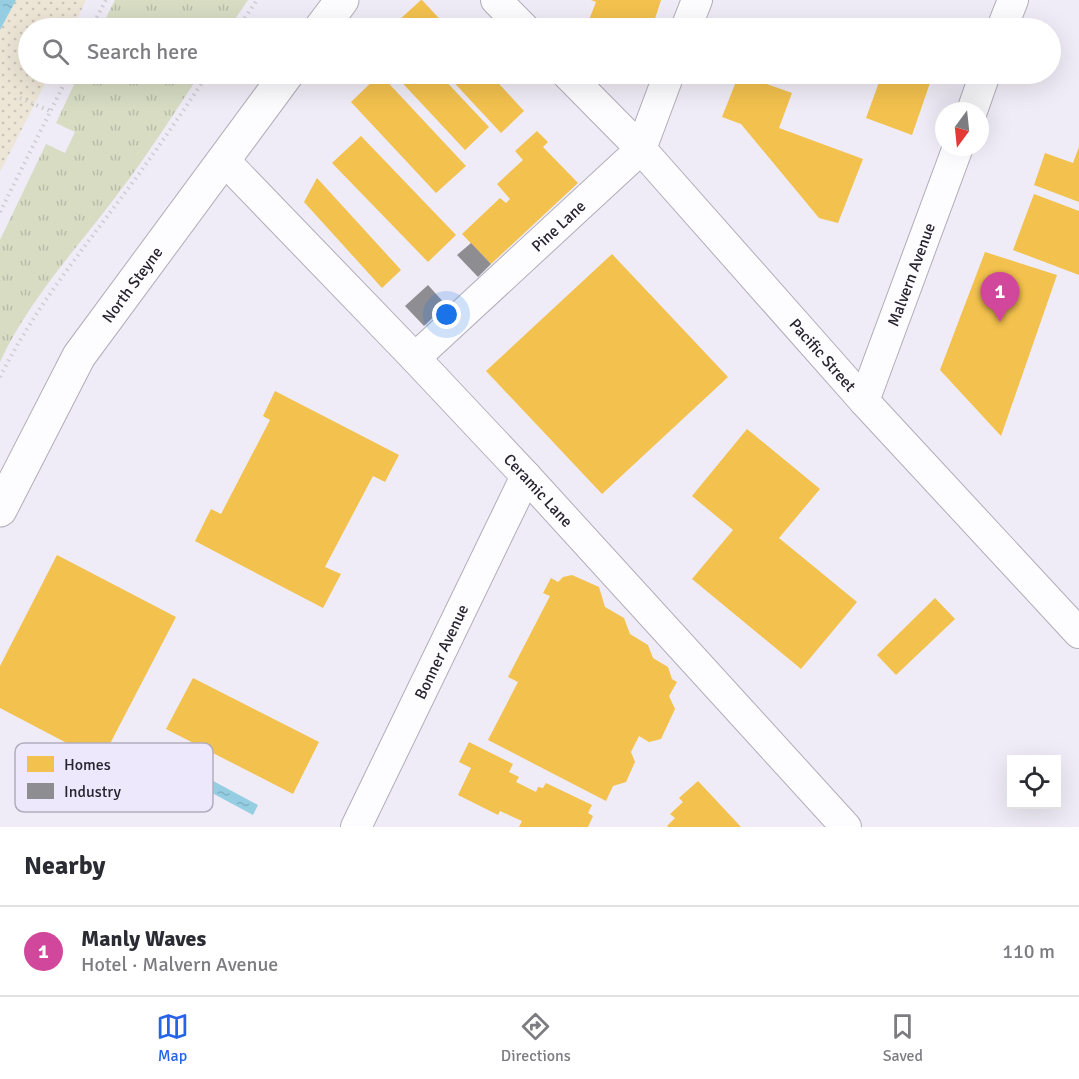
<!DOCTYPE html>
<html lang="en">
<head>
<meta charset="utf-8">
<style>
	:root { --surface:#fff; --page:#f7f7f7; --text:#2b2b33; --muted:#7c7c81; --line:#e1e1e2; --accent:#2563eb }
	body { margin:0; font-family:Signika,sans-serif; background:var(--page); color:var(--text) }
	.controls { position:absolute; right:18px; bottom:18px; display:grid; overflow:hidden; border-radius:0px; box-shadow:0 6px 24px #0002 }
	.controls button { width:54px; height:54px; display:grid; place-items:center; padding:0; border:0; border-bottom:2px solid var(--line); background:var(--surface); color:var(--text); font:30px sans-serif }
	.compass { position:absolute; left:935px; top:102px; width:54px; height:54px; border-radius:50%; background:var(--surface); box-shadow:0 6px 24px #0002; rotate:195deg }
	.you { position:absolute; left:447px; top:315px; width:21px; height:21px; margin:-15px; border:4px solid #fff; border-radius:50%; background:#1a73e8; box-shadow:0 0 0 9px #1a73e833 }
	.badge { display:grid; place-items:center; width:39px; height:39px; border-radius:50%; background:var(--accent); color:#fff; font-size:20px; font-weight:700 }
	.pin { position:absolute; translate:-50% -50px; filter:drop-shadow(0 2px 3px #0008) }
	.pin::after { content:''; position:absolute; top:32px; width:21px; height:18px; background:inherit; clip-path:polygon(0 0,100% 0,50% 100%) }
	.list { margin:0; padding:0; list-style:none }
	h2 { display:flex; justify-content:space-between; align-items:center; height:78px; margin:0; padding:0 24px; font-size:26px }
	h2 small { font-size:20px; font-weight:400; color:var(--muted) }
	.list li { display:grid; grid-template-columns:39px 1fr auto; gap:18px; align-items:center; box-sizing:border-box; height:90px; padding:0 24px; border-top:2px solid var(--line) }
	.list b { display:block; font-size:22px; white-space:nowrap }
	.list p { margin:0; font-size:20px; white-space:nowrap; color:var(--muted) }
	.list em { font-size:20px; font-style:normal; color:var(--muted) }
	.icon { flex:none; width:33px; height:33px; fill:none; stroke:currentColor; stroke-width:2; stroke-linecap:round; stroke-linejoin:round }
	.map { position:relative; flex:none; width:1079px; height:827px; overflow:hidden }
	.search { position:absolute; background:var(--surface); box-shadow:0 6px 24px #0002; left:18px; right:18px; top:18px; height:66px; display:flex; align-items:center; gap:15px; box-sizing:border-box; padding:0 21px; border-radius:33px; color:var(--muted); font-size:22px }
	.sheet { height:168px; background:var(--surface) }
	nav { display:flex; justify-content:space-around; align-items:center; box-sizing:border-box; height:84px; border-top:2px solid var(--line); background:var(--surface); font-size:16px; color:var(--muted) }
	nav a { display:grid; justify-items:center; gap:3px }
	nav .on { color:var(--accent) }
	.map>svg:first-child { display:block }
	.grass { fill:url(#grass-tufts) }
	.sand { fill:url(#sand-dots) }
	.water { fill:url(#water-ripples) }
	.homes { fill:#f2c14e }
	.industry { fill:#8d8d92 }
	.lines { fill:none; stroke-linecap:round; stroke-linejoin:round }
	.street-casing { stroke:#b1adb8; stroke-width:32 }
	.secondary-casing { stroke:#b1adb8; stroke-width:35 }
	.path { stroke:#ceccd1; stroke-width:4; stroke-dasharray:1.5 4.5; stroke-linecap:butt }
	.street { stroke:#fdfcfe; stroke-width:30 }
	.secondary { stroke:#fdfcfe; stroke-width:33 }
	.labels { text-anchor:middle; stroke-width:6; stroke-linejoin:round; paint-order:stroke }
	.street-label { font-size:16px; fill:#27232f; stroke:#ede8fb }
	.key { fill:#ede8fb; stroke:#b2adbe; stroke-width:1.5 }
	.key-label { font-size:16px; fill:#27232f }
</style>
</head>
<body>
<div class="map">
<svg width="1079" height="827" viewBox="0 0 1079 827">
	<defs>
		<pattern id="grass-tufts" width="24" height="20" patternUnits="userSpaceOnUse" patternTransform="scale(1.5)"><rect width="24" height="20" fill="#d7dcc3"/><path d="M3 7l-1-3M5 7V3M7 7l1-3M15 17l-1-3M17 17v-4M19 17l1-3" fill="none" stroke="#b9bca8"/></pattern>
		<pattern id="sand-dots" width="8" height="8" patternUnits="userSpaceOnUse" patternTransform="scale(1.5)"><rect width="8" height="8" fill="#ede6d7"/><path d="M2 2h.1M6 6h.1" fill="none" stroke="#cbc5b9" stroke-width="1.8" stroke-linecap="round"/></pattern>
		<pattern id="water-ripples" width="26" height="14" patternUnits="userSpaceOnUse" patternTransform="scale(1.5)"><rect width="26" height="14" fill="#95cee3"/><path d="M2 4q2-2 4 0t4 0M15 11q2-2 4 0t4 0" fill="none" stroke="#80b1c3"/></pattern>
	</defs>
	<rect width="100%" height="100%" fill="#efecf7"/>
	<g class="grass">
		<path d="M115 0H248L229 28H101Z"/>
		<path d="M79 74H200C174 113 149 153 120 191 79 246 29 299 0 362V240L46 144 65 153 75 132 56 123Z"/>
	</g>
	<path class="sand" d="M0 0H86L73 28H28V74H50L0 172Z"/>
	<g class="water">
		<path d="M0 0H16L0 30Z"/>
		<path d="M204 776 258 805 253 815 199 786Z"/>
	</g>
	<g class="homes">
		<path d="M421 0H422L448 28H404L398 21Z"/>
		<path d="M591 0H661L652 28H613L589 20 596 2Z"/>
		<path d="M380 74 466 166 436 193 351 102Z"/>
		<path d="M394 74H439L489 127 465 150Z"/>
		<path d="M446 74H490L524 111 501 133Z"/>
		<path d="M739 74 792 93 779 128 863 159 838 223 819 218 741 124 722 117Z"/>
		<path d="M882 74H914L931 80 912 135 866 118Z"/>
		<path d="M537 131 548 142 543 147 578 183 491 264 462 234 500 198 506 203 510 199 497 184 523 160 515 151Z"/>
		<path d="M361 136 456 235 428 262 332 163Z"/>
		<path d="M1079 147V202L1034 185 1045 153 1073 163Z"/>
		<path d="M317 178 401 270 382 288 304 202Z"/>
		<path d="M1034 194 1079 211V275L1013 250Z"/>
		<path d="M985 252 1057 275 1001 436 940 370Z"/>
		<path d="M612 254 728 377 602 494 486 371Z"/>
		<path d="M275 391 399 455 385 482 373 476 325 567 341 574 323 608 195 541 211 509 221 514 270 420 263 416Z"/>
		<path d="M747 429 820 489 779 538 857 602 801 669 692 579 733 530 692 496Z"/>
		<path d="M57 555 176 617 101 761 0 708V666Z"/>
		<path d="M572 575 599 587 605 607 624 618 630 634 648 645 653 658 668 667 672 679 677 682 669 696 675 709 661 739 649 742 639 736 631 752 635 762 626 782 613 786 606 801 488 740 518 682 508 677 550 596 543 593 551 578 558 582 563 577Z"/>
		<path d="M935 598 955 619 896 675 877 655Z"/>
		<path d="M193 678 319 742 293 794 166 729Z"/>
		<path d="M469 742 513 764 509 772 519 777 516 782 536 792 538 787 543 788 546 783 592 805 588 813 593 816 588 827H519L522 821 500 811 498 815 458 795 471 768 459 762Z"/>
		<path d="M698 781 741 827H668L667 826 675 818 670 814 683 802 679 798Z"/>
	</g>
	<g class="industry">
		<path d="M471 243 491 264 478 277 457 255Z"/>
		<path d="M428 285 446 305 424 326 405 306Z"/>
	</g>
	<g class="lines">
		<defs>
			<g id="street">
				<path d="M496 0 524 28"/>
				<path d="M686 28 697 0"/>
				<path d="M1002 28 1013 0"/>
				<path id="s1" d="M567 74 641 149 864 401 1079 633"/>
				<path d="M972 111 985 74"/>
				<path id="s2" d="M224 160 415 358 526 476 846 827"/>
				<path id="s3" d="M415 358 641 149 669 74"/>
				<path id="s4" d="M864 401 958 147"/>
				<path id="s5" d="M356 827 526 476"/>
			</g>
			<g id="secondary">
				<path d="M321 28 342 0"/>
				<path id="s6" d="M0 510 79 356 287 74"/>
			</g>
		</defs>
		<use href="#street" class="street-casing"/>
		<use href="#secondary" class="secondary-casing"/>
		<g class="path">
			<path d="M91 28 106 0"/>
			<path d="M238 28 257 0"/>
			<path d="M20 98 50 111"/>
			<path d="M0 212 69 74"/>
			<path d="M0 377C32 313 76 258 118 202 150 160 179 117 208 74"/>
		</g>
		<use href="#street" class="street"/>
		<use href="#secondary" class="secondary"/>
	</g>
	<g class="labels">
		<g class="street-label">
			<text dy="6" stroke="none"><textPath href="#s3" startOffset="195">Pine Lane</textPath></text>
			<text dy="6" stroke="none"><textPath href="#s4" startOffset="135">Malvern Avenue</textPath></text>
			<text dy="6" stroke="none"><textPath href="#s6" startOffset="262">North Steyne</textPath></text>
			<text dy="6" stroke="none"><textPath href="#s1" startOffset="380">Pacific Street</textPath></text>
			<text dy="6" stroke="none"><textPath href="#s2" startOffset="456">Ceramic Lane</textPath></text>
			<text dy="6" stroke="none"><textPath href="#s5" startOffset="195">Bonner Avenue</textPath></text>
		</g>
	</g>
	<rect x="15" y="743" width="198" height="69" rx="9" class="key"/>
	<rect x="27" y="756" width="27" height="16" fill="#f2c14e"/>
	<rect x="27" y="783" width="27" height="16" fill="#8d8d92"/>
	<g class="key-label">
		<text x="64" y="770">Homes</text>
		<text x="64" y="797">Industry</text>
	</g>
</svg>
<div class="controls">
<button><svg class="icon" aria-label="locate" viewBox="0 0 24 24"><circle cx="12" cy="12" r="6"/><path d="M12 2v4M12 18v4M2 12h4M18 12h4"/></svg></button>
</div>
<svg class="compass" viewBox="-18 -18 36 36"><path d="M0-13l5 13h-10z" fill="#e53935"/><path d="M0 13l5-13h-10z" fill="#7c7c81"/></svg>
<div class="you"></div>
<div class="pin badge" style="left:1000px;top:322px;background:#d1479c">1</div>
<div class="search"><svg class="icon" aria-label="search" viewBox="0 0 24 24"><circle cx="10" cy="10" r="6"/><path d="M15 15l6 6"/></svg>Search here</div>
</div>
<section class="sheet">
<h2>Nearby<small></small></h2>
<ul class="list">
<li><span class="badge" style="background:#d1479c">1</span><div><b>Manly Waves</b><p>Hotel · Malvern Avenue</p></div><em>110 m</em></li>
</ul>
</section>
<nav>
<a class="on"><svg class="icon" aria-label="map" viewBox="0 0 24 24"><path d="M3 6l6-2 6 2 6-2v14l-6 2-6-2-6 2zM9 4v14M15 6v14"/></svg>Map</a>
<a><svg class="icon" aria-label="directions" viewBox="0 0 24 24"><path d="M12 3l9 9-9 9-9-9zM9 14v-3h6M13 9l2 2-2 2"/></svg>Directions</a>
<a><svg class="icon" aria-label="saved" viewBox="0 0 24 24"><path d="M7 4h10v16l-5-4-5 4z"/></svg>Saved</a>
</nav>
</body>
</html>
